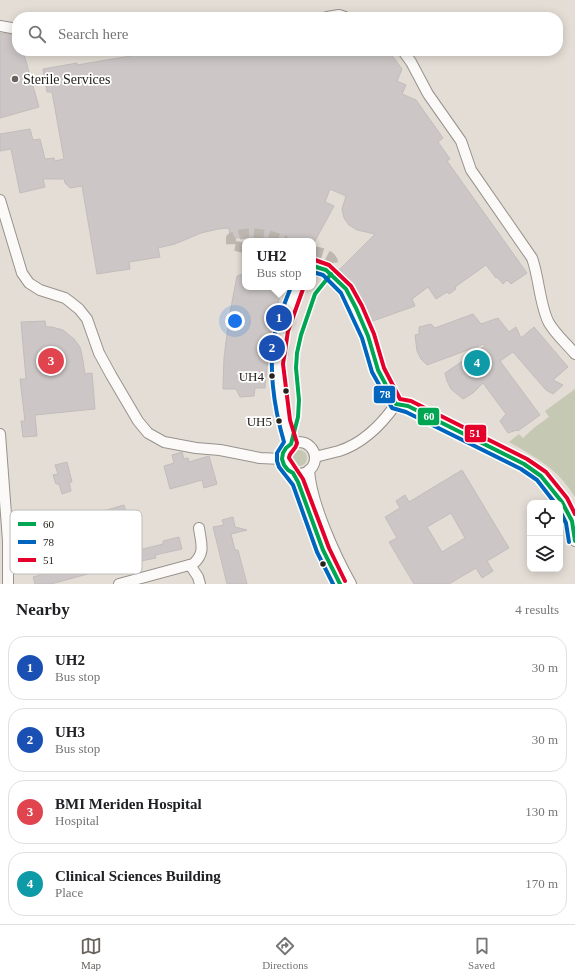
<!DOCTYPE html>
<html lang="en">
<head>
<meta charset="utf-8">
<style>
	:root { --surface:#fff; --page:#f6f6f6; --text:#202124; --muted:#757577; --line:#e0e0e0; --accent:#68635d }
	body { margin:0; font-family:"Times New Roman",serif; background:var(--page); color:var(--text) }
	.controls { position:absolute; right:12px; bottom:12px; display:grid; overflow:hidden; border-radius:8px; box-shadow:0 2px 10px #0003 }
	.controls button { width:36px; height:36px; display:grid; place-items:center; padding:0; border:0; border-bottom:1px solid var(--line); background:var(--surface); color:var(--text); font:20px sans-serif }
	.you { position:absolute; left:235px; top:321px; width:14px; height:14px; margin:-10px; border:3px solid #fff; border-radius:50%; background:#1a73e8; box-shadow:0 0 0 6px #1a73e833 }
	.badge { display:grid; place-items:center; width:26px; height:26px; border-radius:50%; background:var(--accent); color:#fff; font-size:13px; font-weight:700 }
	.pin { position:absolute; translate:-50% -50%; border:2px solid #fff; box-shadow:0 1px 4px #0006 }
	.popup { position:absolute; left:242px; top:238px; width:74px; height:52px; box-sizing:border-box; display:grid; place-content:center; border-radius:8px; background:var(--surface); filter:drop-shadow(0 1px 3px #0005); font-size:13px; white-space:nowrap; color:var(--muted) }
	.popup b { font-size:15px; color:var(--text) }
	.popup::after { content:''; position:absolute; left:50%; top:100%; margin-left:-8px; border:8px solid transparent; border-top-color:var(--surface) }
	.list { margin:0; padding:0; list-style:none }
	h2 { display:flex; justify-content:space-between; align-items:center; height:52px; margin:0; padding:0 16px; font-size:17px }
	h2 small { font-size:13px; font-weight:400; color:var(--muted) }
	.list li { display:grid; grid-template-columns:26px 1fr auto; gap:12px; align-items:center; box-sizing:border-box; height:64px; margin:0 8px 8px; padding:0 8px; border:1px solid var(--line); border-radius:16px }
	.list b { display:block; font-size:15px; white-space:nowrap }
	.list p { margin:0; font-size:13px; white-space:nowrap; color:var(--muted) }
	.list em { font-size:13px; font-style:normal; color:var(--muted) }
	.icon { flex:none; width:22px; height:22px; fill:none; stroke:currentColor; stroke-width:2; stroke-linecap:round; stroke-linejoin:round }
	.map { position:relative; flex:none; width:575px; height:584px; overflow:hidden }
	.search { position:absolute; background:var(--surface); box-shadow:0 2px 10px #0003; left:12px; right:12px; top:12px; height:44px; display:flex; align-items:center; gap:10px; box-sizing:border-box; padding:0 14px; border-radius:16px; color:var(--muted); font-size:15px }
	.sheet { height:340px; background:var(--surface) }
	nav { display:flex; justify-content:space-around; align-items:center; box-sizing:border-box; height:56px; border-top:1px solid var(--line); background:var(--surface); font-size:11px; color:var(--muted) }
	nav a { display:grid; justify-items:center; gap:2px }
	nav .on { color:var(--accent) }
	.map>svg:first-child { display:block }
	.green { fill:#c5c8b3 }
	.building { fill:#ccc7c6; stroke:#c2bdbc; fill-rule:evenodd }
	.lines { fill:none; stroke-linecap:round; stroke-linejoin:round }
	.minor-tunnel { stroke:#bdb7b0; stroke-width:10; stroke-dasharray:10 5; stroke-linecap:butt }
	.minor-casing { stroke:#97928c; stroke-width:12 }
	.minor { stroke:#fbfaf9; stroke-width:10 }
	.bus-1-casing { stroke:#fff; stroke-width:7 }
	.bus-2-casing { stroke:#fff; stroke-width:7 }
	.bus-3-casing { stroke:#fff; stroke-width:7 }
	.bus-1 { stroke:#00a651; stroke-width:4 }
	.bus-2 { stroke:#0065bd; stroke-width:4 }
	.bus-3 { stroke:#e4002b; stroke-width:4 }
	.poi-dot { fill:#68635d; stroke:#fff; stroke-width:1.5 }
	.bus-dot { fill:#25211c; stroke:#fff; stroke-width:1.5 }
	.labels { text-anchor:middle; stroke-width:3.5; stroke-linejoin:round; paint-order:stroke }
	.bus-label { font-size:13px; fill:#25211c; stroke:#fff; text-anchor:end }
	.poi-label { font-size:14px; fill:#25211c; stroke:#fff; text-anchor:start }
	.key { fill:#fff; stroke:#bebcbb; stroke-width:1 }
	.key-label { font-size:11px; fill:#25211c }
	.line-badge { stroke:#fff; stroke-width:1.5 }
	.badge-label { font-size:11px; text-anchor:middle; font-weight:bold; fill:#fff }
</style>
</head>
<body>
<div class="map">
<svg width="575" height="584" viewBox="0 0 575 584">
	<rect width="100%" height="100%" fill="#e3ddd5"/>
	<g class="green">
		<path d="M575 389V497C558 469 537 458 509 442L519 434 523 438 535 427 549 417 545 411Z"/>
		<circle cx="299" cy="458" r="8"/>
	</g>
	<g class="building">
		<path d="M0 33 17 35V51H23L39 107 0 118Z"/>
		<path d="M160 51H386L394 58 402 69 397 81 406 85 402 94 416 100 443 138 438 142 450 159 447 161 527 273 511 284 507 280 503 284 497 277 496 278 486 265 455 287 456 289 449 294 447 292 436 299 428 287 412 299 415 306 370 322 361 301 352 286 338 271 375 234 357 230 349 225 344 218 342 209 346 196 330 189 325 202 334 206 315 241H275L261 237 230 238 229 228 218 229 201 233 175 244 158 248 160 257 129 262 130 269 97 274 82 186 70 188 65 183 64 179H43L45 187 20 193 11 149 0 151V134L30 129 33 140 40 139 45 159 54 158 55 161 64 159 52 92H47L43 69 77 63V65Z"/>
		<path d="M245 273V287H282L270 338 265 388H255L254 396 240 397 236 389H223L224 358 229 318 237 276Z"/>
		<path d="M473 314 481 324 498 318 509 332 516 327 521 338 534 327 568 367 553 380 563 385 553 394 546 390 513 352 500 361 540 415 518 431 517 430 508 433 500 421 506 414 483 383 473 393 463 399 451 389 447 381 445 373 485 346 484 344 427 365 421 359 417 351 415 335 419 334V327L431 324 435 328Z"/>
		<path d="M45 321 46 327H52L63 330 74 339 80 347 82 355 85 374 92 373 95 409 35 415 37 436 23 437 21 421H25L20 379H26L21 322Z"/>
		<path d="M182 452 184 459 188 458 189 462 209 456 217 484 204 488 202 480 170 489 164 466 174 463 172 455Z"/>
		<path d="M67 462 72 482H69L71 491 62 494 59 484H56L53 475 58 474 55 465Z"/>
		<path d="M462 470 509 548 487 561 493 571 482 578 476 568 449 584H414L389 542 397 538 385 517 400 508 396 501 405 495 409 502ZM451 513 465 538 442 552 427 527Z"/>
		<path d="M124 505 129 523 78 537 72 520Z"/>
		<path d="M233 517 235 527 247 530 231 534 235 550H238L247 584H227L216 539 213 527 224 525 222 520Z"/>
		<path d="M179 537 182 549 155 555 156 558 121 565 51 584H35L33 577 111 556 110 555 127 551V553L163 544V541Z"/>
	</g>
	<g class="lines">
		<g class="minor-tunnel">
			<path d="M245 248 231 245V238C246 229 270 235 286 241"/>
			<path d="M313 251C328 254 338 257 331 274"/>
		</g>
		<defs>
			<g id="minor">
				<path d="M327 17 339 15 345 17"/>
				<path d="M0 26 17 29"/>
				<path d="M403 51 411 62 428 94 461 141 471 170 532 258C539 277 540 307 549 323 556 335 567 344 575 354"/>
				<path d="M0 200 22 273 29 283 40 290 65 298 69 301 79 309 87 319 99 353 111 375 138 421 148 433 164 442 196 448 220 450 260 458 282 459"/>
				<path d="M313 266 326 270 346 289 356 308 368 336 378 370 396 404 408 406 524 464 541 476 553 490 562 502 572 521 575 541"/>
				<path d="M0 434 8 541V584"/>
				<circle cx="299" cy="458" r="16"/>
				<path d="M291 444 284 421 277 364 282 330 297 287"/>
				<path d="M315 457C323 455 331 453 339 451 364 443 382 424 396 404"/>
				<path d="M309 470C311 503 335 555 351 584"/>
				<path d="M293 473 298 482 323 550 340 584"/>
				<path d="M190 565 198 577 200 584"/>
				<path d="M119 584 193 564C206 553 201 543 199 528"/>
			</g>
		</defs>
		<use href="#minor" class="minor-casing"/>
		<use href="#minor" class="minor"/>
		<defs>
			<g id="bus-1">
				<path d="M313 266 326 270 346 289 356 308 368 336 378 370 396 404 408 406 524 464 541 476 562 502 572 521 575 541"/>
				<path d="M331 274 315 294 301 335 297 353 296 368 299 400 298 417 291 444 286 448 283 453 282 459 284 465 288 470 293 473 298 482 323 550 340 584"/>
			</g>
			<g id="bus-2">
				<path d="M313 272 323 275 341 293 362 338 372 372 392 408 406 412 521 469 537 480 555 503"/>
				<path d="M291 287C286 300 280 314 276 328 267 363 274 408 284 442L277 453V461L279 467 293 485 317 552 333 584"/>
				<path d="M560 511 566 523 569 542"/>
			</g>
			<g id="bus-3">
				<path d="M315 260 329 265 351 286 362 306 374 334 384 368 400 399 411 401 527 459 546 472 567 498 575 514"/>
				<path d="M303 289 288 331 283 364 290 420 297 443C296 450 289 452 289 458L303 479 329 548 345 581"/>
			</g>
		</defs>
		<use href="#bus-1" class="bus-1-casing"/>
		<use href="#bus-2" class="bus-2-casing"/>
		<use href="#bus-3" class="bus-3-casing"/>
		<use href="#bus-1" class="bus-1"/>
		<use href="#bus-2" class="bus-2"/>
		<use href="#bus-3" class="bus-3"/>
	</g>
	<circle class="poi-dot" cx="15" cy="79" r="4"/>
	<g class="bus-dot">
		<circle cx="272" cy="376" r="3.5"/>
		<circle cx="286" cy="391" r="3.5"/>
		<circle cx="279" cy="421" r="3.5"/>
		<circle cx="323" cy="564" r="3.5"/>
	</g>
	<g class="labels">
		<g class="bus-label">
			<text x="264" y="381">UH4</text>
			<text x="272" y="426">UH5</text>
		</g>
		<g class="poi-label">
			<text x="23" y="84">Sterile Services</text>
		</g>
	</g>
	<rect x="10" y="510" width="132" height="64" rx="6" class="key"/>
	<rect x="18" y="522" width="18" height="4" fill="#00a651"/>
	<rect x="18" y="540" width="18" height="4" fill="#0065bd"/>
	<rect x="18" y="558" width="18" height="4" fill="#e4002b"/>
	<g class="key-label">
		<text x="43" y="528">60</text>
		<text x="43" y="546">78</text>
		<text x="43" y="564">51</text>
	</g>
	<g class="line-badge">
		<rect x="373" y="385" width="23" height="19" rx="4" fill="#0065bd"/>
		<rect x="417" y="407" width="23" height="19" rx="4" fill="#00a651"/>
		<rect x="464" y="424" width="23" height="19" rx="4" fill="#e4002b"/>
	</g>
	<g class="badge-label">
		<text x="385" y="398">78</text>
		<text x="429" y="420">60</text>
		<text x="475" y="437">51</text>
	</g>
</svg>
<div class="controls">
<button><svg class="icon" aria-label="locate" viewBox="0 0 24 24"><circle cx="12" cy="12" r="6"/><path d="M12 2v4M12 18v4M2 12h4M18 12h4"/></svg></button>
<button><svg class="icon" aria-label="layers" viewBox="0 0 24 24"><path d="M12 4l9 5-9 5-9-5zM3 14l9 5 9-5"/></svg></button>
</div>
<div class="you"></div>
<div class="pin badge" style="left:279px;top:318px;background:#1a4fb4">1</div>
<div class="popup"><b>UH2</b>Bus stop</div>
<div class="pin badge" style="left:272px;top:348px;background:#1a4fb4">2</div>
<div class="pin badge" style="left:51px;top:361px;background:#e0444e">3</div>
<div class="pin badge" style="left:477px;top:363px;background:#0f9aa8">4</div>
<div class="search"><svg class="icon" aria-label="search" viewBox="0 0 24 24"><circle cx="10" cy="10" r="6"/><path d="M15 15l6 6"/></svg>Search here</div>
</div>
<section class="sheet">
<h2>Nearby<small>4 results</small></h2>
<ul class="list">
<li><span class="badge" style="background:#1a4fb4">1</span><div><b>UH2</b><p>Bus stop</p></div><em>30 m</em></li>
<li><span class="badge" style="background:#1a4fb4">2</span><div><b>UH3</b><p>Bus stop</p></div><em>30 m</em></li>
<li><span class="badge" style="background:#e0444e">3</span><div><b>BMI Meriden Hospital</b><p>Hospital</p></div><em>130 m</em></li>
<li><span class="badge" style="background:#0f9aa8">4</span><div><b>Clinical Sciences Building</b><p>Place</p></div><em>170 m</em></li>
</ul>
</section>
<nav>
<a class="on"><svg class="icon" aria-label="map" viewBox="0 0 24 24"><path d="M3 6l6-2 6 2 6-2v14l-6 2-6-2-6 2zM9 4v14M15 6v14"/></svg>Map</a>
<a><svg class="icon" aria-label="directions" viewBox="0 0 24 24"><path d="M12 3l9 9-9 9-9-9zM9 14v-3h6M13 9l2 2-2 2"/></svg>Directions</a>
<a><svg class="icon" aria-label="saved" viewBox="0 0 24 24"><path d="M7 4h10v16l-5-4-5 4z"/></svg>Saved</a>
</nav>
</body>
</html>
